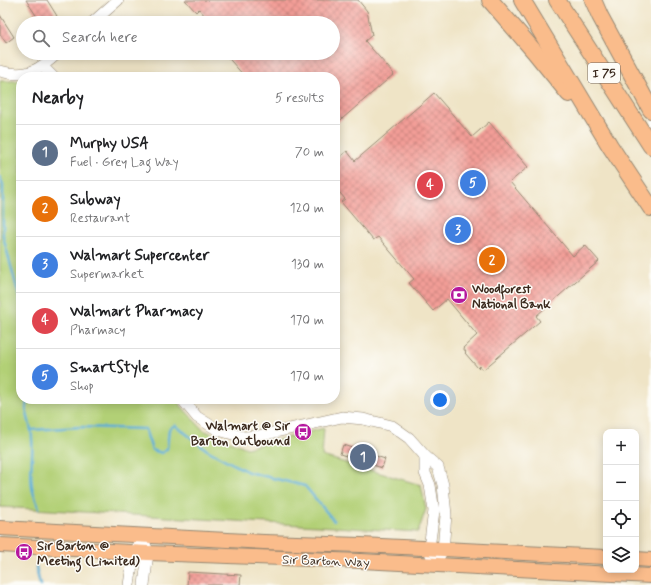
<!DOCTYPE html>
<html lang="en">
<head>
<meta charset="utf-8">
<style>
	:root { --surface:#fff; --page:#f2f2f2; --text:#202124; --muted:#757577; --line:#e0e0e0; --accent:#111827 }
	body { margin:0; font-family:Mynerve,sans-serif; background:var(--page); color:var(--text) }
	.controls { position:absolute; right:12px; bottom:12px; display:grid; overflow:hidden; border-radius:8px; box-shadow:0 2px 10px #0003 }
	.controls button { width:36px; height:36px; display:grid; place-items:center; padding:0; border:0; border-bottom:1px solid var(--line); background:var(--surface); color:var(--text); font:20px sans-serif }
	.you { position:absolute; left:440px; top:400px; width:14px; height:14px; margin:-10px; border:3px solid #fff; border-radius:50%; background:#1a73e8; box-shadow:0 0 0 6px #1a73e833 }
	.badge { display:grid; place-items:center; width:26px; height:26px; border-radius:50%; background:var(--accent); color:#fff; font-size:13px; font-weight:700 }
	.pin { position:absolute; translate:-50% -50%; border:2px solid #fff; box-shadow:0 1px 4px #0006 }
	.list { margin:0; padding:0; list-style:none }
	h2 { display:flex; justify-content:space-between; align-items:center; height:52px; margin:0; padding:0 16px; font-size:17px }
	h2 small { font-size:13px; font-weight:400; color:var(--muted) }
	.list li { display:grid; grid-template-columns:26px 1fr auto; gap:12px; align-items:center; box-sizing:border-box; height:56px; padding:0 16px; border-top:1px solid var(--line) }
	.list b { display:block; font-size:15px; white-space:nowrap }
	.list p { margin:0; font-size:13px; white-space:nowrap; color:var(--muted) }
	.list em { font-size:13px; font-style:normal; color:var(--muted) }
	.icon { flex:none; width:22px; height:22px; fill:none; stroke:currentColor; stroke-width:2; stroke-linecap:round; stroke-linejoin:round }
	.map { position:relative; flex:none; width:651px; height:585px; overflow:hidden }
	.search { position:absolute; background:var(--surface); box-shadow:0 2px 10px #0003; left:16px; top:16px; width:324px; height:44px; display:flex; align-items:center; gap:10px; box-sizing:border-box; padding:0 14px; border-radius:22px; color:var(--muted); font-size:15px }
	.panel { position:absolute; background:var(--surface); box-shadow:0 2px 10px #0003; left:16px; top:72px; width:324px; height:332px; border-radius:16px }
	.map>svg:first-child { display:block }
	.park { fill:#b2d076; stroke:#767d4a }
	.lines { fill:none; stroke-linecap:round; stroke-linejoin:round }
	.stream { stroke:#5aadd6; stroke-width:2.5 }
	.building { fill:url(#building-cross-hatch) }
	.minor-casing { stroke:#958772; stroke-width:12 }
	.major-casing { stroke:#958772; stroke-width:16 }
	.highway-casing { stroke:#958772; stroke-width:18 }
	.minor { stroke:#fff; stroke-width:11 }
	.major { stroke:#fabc8b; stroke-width:14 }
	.highway { stroke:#fabc8b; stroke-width:16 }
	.labels { text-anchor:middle; stroke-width:3; stroke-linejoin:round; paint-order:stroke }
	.shield { fill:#fdfcf7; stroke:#75695f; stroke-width:1 }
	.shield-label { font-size:12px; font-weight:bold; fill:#3b2a1e }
	.poi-label { font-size:13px; font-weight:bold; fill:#3b2a1e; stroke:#fdfcf7; text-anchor:start }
	.street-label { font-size:13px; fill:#3b2a1e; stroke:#fdfcf7 }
</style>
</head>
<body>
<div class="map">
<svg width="651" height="585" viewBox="0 0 651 585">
	<defs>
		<pattern id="building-cross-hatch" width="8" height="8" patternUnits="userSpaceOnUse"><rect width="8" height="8" fill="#f39e97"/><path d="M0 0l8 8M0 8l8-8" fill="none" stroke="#c6817b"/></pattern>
	</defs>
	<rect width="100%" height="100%" fill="#fdfcf7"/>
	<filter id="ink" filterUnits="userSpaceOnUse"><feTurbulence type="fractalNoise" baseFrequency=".025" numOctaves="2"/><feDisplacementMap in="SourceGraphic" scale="8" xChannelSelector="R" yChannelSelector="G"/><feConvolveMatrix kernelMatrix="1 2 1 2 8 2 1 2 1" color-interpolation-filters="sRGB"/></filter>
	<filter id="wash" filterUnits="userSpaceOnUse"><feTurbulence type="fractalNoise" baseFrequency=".012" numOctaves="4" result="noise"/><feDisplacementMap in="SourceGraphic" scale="16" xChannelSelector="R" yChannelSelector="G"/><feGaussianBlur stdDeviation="0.9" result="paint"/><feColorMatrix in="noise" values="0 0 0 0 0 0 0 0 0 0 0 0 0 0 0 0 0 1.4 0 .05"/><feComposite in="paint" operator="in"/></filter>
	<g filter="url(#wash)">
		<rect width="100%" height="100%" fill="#efe4c6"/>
		<path class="park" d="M0 81H21V399H175L203 430 247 448 324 428 322 456 421 485 426 509 418 532 0 507Z"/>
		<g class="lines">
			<g class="stream">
				<path d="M0 177 3 185V236L21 304"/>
				<path d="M27 399 26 409 31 430 81 427 145 429 152 450 162 453 167 449 169 429 175 425 207 450 248 472 305 486 334 521"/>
				<path d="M31 430C35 449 29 468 32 487 33 494 37 502 39 508"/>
				<path d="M36 567 40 585"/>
			</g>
		</g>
		<g id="blocks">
			<g class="building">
				<path d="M26 0H47L57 16 46 23H41Z"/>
				<path d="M185 0H358L367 11 372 35 365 41 394 74 335 125V77H245L224 53H333V23H211L199 9 196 12Z"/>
				<path d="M0 15 14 37 6 43 0 34Z"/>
				<path d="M434 93 472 137 489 122 528 167 510 182 573 256 585 245 599 261 536 316 540 321 483 370 480 366 478 368 465 353 466 352 463 348 477 335 447 299 433 311 409 283 414 279 378 237 373 240 341 202 345 199 335 187V161L347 151 355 161Z"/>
				<path d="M343 445 385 459 382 468 340 454Z"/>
				<path d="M188 572 241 575 240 585H187Z"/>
			</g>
		</g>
	</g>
	<g filter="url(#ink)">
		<use href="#blocks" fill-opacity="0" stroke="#958772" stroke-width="1"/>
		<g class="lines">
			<defs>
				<g id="minor">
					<path d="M92 23 118 0"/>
					<path d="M43 67 53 77"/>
					<path d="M0 71C27 79 39 70 58 53"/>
					<path d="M182 399 197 417 218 430 244 437 258 436 342 417 363 419 392 426 409 438 425 456 438 467 443 485 446 515 443 550 434 565"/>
					<path d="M425 456V473L430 485 434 511 429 548 431 555"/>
					<path d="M129 585 134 552 143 535"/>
					<path d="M144 585 148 553 146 546"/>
				</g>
				<g id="major">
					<path d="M0 528 264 542 361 545 606 557"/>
					<path d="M0 545 148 553 361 561 651 576"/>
					<path d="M636 559 651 560"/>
				</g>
				<g id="highway">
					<path d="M490 0 534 51 569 94"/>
					<path d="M522 0 610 146 651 208"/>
					<path d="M557 0 651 146"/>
					<path d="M593 0 600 16 651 110"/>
				</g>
			</defs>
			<use href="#minor" class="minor-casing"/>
			<use href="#major" class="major-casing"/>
			<use href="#highway" class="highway-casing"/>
			<use href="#minor" class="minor"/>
			<use href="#major" class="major"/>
			<use href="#highway" class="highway"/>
		</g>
	</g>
	<defs>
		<symbol id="bank-disc" viewBox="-11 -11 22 22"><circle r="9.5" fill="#b5179e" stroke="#fdfcf7"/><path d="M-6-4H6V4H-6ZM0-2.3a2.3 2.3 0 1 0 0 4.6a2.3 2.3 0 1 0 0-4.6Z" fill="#fff"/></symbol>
		<symbol id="bus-disc" viewBox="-11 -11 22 22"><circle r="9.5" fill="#b5179e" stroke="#fdfcf7"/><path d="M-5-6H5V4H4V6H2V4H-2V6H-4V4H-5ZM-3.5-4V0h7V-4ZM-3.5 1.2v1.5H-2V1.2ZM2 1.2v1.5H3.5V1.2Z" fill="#fff"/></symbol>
	</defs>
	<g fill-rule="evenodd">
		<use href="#bank-disc" x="449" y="285" width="20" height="20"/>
		<use href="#bus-disc" x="293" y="422" width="20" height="20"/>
		<use href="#bus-disc" x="14" y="542" width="20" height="20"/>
	</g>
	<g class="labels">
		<rect class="shield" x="588" y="63" width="32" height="20" rx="3"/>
		<g class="shield-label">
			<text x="604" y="77">I 75</text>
		</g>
		<g class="poi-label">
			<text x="472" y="293">Woodforest<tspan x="472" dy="15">National Bank</tspan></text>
			<text x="290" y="430" text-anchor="end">Walmart @ Sir<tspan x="290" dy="15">Barton Outbound</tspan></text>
			<text x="37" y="550">Sir Barton @<tspan x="37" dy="15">Meeting (Limited)</tspan></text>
		</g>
		<g class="street-label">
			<text transform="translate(326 560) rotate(2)" y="5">Sir Barton Way</text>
		</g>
	</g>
</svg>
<div class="controls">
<button>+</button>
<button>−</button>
<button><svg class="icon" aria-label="locate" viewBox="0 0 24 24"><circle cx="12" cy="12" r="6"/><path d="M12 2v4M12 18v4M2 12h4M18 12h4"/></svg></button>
<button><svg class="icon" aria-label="layers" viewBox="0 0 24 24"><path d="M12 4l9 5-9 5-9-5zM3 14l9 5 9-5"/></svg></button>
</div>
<div class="you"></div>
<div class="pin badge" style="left:363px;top:457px;background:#5c6f8a">1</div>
<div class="pin badge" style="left:492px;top:260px;background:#e8710a">2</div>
<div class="pin badge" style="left:458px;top:230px;background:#3f7fe0">3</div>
<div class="pin badge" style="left:430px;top:185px;background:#e0444e">4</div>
<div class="pin badge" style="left:473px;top:183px;background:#3f7fe0">5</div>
<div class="search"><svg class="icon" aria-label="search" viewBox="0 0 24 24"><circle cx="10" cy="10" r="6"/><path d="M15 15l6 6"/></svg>Search here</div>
<section class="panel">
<h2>Nearby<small>5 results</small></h2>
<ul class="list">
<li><span class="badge" style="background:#5c6f8a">1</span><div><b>Murphy USA</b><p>Fuel · Grey Lag Way</p></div><em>70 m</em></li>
<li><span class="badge" style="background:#e8710a">2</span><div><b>Subway</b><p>Restaurant</p></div><em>120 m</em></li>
<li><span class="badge" style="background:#3f7fe0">3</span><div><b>Walmart Supercenter</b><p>Supermarket</p></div><em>130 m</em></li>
<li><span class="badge" style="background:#e0444e">4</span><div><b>Walmart Pharmacy</b><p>Pharmacy</p></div><em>170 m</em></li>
<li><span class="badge" style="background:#3f7fe0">5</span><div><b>SmartStyle</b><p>Shop</p></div><em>170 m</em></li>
</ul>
</section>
</div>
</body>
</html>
